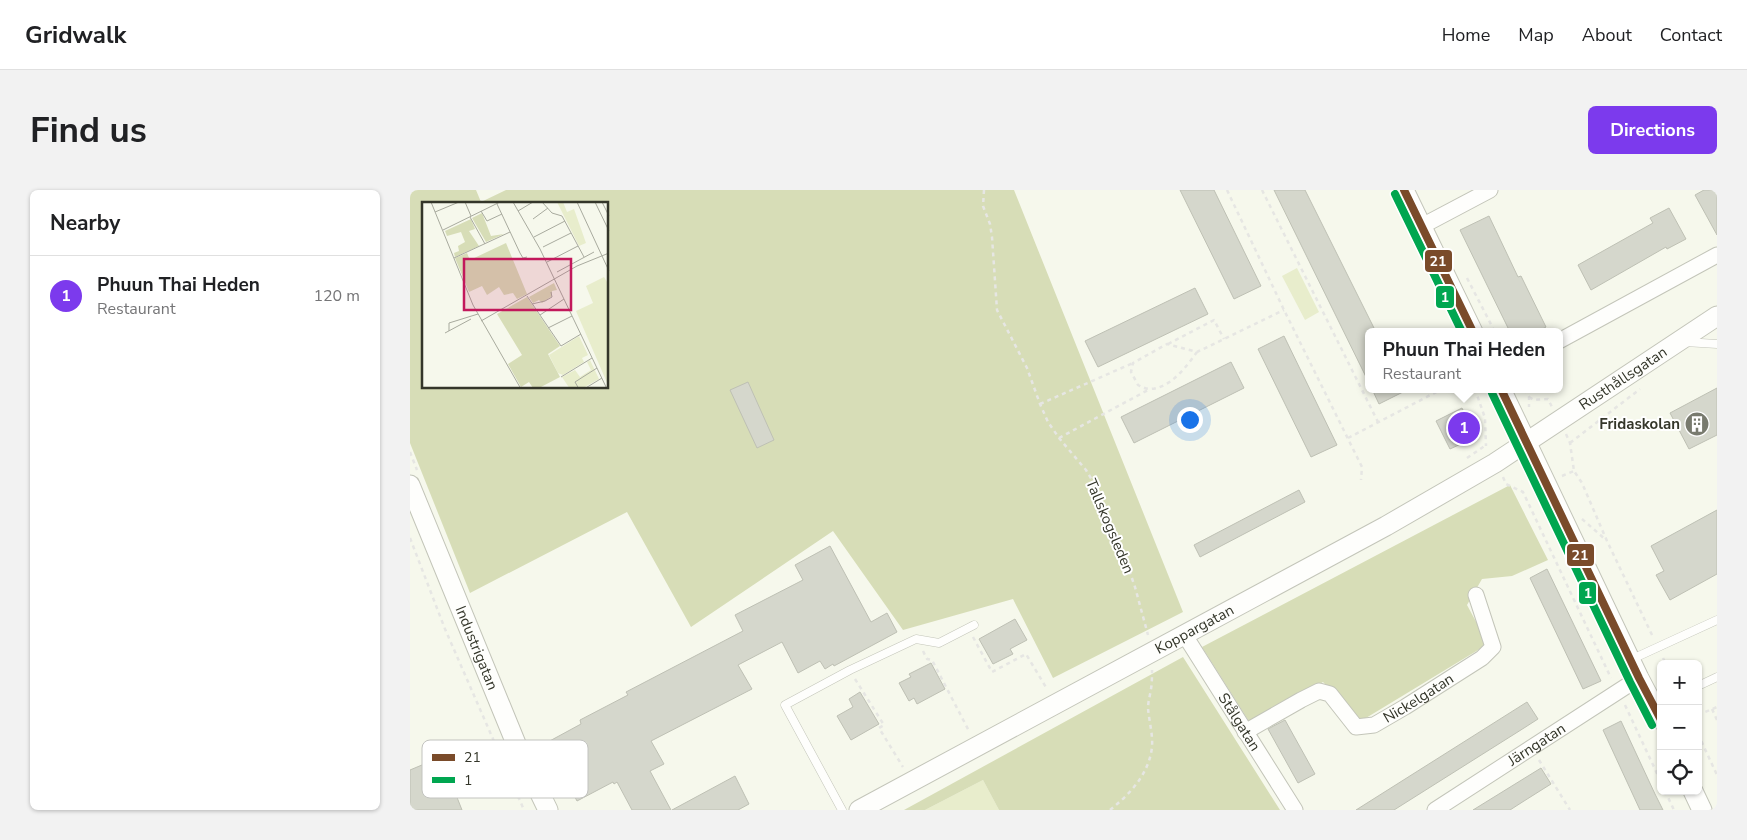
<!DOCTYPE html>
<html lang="en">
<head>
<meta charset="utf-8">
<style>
	:root { --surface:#fff; --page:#f2f2f2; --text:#202124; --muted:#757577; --line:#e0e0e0; --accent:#7c3aed }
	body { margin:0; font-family:"Nunito Sans",sans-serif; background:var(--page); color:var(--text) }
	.controls { position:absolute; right:15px; bottom:15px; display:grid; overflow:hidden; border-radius:8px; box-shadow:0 1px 4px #0004 }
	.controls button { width:45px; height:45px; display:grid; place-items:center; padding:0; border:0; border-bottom:1px solid var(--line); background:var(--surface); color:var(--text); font:25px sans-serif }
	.you { position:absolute; left:779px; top:229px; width:18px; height:18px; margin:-12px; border:4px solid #fff; border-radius:50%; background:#1a73e8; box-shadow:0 0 0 8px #1a73e833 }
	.badge { display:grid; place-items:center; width:32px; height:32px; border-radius:50%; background:var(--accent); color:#fff; font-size:16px; font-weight:700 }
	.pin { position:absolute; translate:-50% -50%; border:2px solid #fff; box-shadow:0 1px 5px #0006 }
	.popup { position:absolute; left:955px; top:138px; width:198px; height:65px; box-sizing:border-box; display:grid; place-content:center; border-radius:8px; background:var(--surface); filter:drop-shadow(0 1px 4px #0005); font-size:16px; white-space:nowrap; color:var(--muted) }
	.popup b { font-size:19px; color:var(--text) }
	.popup::after { content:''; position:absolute; left:50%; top:100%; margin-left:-10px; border:10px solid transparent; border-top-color:var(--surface) }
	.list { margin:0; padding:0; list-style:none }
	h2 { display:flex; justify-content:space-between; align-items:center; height:65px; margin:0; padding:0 20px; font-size:21px }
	h2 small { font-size:16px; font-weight:400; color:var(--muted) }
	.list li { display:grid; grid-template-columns:32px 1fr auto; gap:15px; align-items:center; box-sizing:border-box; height:80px; padding:0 20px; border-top:1px solid var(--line) }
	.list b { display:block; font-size:19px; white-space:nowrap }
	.list p { margin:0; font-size:16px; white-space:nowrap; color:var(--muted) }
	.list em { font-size:16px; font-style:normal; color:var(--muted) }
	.icon { flex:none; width:28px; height:28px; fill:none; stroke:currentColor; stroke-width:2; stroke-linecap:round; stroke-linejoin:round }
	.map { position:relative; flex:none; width:1307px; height:620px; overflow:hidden; border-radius:8px }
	header { display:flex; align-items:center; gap:30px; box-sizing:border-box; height:70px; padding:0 25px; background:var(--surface); border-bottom:1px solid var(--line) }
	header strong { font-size:24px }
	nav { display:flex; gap:28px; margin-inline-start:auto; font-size:18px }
	.intro { display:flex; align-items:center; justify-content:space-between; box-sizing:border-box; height:120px; padding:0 30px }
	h1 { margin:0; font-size:35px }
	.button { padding:12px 22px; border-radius:8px; background:var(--accent); color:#fff; font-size:18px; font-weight:700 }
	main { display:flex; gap:30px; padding:0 30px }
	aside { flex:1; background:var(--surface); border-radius:8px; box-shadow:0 1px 4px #0004 }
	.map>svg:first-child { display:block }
	.green { fill:#e8edcc }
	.forest { fill:#d7ddb7; fill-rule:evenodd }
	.building { fill:#d5d7cc; stroke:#bec0b4 }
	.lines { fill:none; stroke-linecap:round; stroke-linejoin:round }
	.service-casing { stroke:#c3c5b9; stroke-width:9 }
	.minor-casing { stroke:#c3c5b9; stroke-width:17 }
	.tertiary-casing { stroke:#c3c5b9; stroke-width:21 }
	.path { stroke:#e6e6e3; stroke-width:2.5; stroke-dasharray:4 4; stroke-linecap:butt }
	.service { stroke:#fefefc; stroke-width:8 }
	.minor { stroke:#fefefc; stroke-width:15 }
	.tertiary { stroke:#fefefc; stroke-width:19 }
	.bus-1-casing { stroke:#fff; stroke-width:11 }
	.bus-2-casing { stroke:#fff; stroke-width:11 }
	.bus-1 { stroke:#7a4b2a; stroke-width:8 }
	.bus-2 { stroke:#00a650; stroke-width:8 }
	.labels { text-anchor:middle; stroke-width:4; stroke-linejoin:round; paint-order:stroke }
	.street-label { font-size:15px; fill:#34362a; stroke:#fff }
	.poi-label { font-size:15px; font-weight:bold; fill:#34362a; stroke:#fff; text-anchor:end }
	.inset-road { fill:none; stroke:#a8aa9e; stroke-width:1 }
	.view { fill:#c2185b; fill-opacity:0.15; stroke:#c2185b; stroke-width:2.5 }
	.inset-edge { fill:none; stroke:#34362a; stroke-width:2.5 }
	.key { fill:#fff; stroke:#c2c3bf; stroke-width:1 }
	.key-label { font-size:14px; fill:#34362a }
	.line-badge { stroke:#fff; stroke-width:2 }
	.badge-label { font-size:14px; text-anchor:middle; font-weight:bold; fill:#fff }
</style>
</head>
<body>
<header>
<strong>Gridwalk</strong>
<nav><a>Home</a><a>Map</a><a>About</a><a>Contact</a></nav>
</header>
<div class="intro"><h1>Find us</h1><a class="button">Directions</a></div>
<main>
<aside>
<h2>Nearby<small></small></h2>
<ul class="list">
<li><span class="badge">1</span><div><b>Phuun Thai Heden</b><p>Restaurant</p></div><em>120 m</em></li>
</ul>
</aside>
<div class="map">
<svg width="1307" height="620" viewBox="0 0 1307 620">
	<rect width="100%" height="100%" fill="#f6f8ec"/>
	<g class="green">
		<path d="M887 78 909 122 895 130 872 86Z"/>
		<path d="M573 590 589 620H515Z"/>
	</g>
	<g class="forest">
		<path d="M0 0H66L71 12 96 0H604L773 422 643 488 603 409 493 440 423 341 281 437 217 322 60 403 0 253ZM14 14H198V198H14Z"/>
		<path d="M1100 295 1138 370 1102 386 1072 389 1057 415 1078 454 951 531 913 492 840 533 792 457Z"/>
		<path d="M773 467 870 620H589L573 590 515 620H494Z"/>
	</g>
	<g class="building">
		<path d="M770 0H804L851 96 824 109Z"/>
		<path d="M864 0H895L966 142H959V193Z"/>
		<path d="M1294 0H1307V45L1285 5Z"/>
		<path d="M1259 18 1276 49 1257 59 1256 57 1181 100 1168 75 1243 33 1240 28Z"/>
		<path d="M1079 26 1108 87 1111 86 1136 137 1127 142H1100L1050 40Z"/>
		<path d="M785 98 798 124 688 177 675 151Z"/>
		<path d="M874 146 927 255 901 267 848 159Z"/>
		<path d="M821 172 834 198 724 253 711 227Z"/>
		<path d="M338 192 364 250 347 258 320 200Z"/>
		<path d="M1307 198V245L1279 259 1260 223Z"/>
		<path d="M962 199H999L969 214Z"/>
		<path d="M1052 218 1066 247 1040 259 1026 231Z"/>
		<path d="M889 300 895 312 790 367 784 355Z"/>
		<path d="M1307 320V384L1260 410 1246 385 1254 381 1241 356Z"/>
		<path d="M420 356 461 432 477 423 487 442 424 476 423 474 415 479 410 471 388 483 372 452 328 475 342 499 241 551 254 574 240 581 261 620H222L207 592 204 594 203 592 167 611 136 553 171 534 170 530 218 505 216 502 333 441 325 425 393 390 385 375Z"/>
		<path d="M1137 379 1191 491 1173 499 1120 388Z"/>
		<path d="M605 429 617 450 600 459 603 464 583 474 569 449Z"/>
		<path d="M521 473 535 499 507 514 504 508 499 511 489 493 501 487 499 484Z"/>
		<path d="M450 502 469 534 441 550 427 526 443 517 439 509Z"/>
		<path d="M1117 512 1128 529 1114 538 984 620H946Z"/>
		<path d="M875 530 905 584 888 593 858 539Z"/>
		<path d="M1211 531 1245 604 1253 620H1230L1193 540Z"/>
		<path d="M31 567 52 620H0V580Z"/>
		<path d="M1131 578 1141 594 1114 611 1100 620H1063Z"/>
		<path d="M325 586 339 614 328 620H262Z"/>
	</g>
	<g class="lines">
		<defs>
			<g id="service">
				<path d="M1275 152 1307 154"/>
				<path d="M1220 470 1307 430"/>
				<path d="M1288 496 1307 487"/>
				<path d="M432 620 375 515 440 480 506 449 529 453 564 435"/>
			</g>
			<g id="minor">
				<path d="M1012 36 1080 0"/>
				<path d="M1149 151 1307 65"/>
				<path id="s1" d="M774 444 885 620"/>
				<path id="s2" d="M835 542 891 510 909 501 920 504 946 537 964 535 995 517 1072 468 1083 457 1066 405"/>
				<path id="s3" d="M1025 620 1229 488"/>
			</g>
			<g id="tertiary">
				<path d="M994 0 1063 142"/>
				<path d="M1091 199 1229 488 1251 530"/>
				<path id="s4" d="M0 295 107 556 138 620"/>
				<path d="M1283 601 1292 620"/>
				<path id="s5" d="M449 620 976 336 1085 273 1307 126"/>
			</g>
		</defs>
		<use href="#service" class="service-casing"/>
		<use href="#minor" class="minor-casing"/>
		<use href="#tertiary" class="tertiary-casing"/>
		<g class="path">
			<path d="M574 0 573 16 580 34 582 47 587 120 617 178 630 214 638 232 649 248 676 280 685 295 692 317 710 354 725 397 738 445"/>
			<path d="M817 0 874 120 952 277 951 290"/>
			<path d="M852 0 968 232"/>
			<path d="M1057 88 1085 142"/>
			<path d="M758 154 804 130 814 149"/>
			<path d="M787 162C776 177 761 198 740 199 736 199 732 197 728 195L721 182 723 173 757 154 787 162 874 120"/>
			<path d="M1065 199 1075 228 1076 256"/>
			<path d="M1115 199 1119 207V217"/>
			<path d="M1119 207 1124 210 1138 209 1142 217"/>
			<path d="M630 214 723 173"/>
			<path d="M1156 244 1160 253 1164 281 1172 293 1197 351 1243 447"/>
			<path d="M649 248 738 200"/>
			<path d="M938 248 1032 199"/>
			<path d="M1160 253 1230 199"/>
			<path d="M0 262 7 280"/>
			<path d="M1057 268 1076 255"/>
			<path d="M1152 286 1164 281"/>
			<path d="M1093 287 1096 294 1113 302 1201 488"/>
			<path d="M1172 329 1196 350"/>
			<path d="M0 348 35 439 114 620"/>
			<path d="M563 447 582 482 616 464 637 499"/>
			<path d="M513 461 517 469 522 470 559 541"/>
			<path d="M1253 468 1256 474"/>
			<path d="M445 489 474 535 469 538 493 577"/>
			<path d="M1215 515 1251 592"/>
			<path d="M1302 519 1307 530"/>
			<path d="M1288 525 1307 517"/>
			<path d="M1288 544 1307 585"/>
			<path d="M1129 570 1160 620"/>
			<path d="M1255 601 1264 620"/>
			<path d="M700 620C720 604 739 584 742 557 743 544 739 531 738 518 738 512 740 506 741 499 742 493 742 486 742 480"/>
		</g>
		<use href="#service" class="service"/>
		<use href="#minor" class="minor"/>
		<use href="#tertiary" class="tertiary"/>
		<defs>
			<g id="bus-1">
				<path d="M994 0 1063 142"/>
				<path d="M1091 199 1229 488 1251 530"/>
			</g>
			<g id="bus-2">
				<path d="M985 4 1052 142"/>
				<path d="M1082 203 1220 492 1242 535"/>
			</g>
		</defs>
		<use href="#bus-1" class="bus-1-casing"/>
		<use href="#bus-2" class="bus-2-casing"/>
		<use href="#bus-1" class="bus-1"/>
		<use href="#bus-2" class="bus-2"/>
	</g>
	<defs>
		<symbol id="building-disc" viewBox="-11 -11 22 22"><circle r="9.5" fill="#787a6e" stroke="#fff"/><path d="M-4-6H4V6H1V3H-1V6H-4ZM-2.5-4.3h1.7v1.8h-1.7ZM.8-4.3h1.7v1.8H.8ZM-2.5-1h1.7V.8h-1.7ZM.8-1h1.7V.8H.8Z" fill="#fff"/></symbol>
	</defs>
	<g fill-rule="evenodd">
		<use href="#building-disc" x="1273" y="220" width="28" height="28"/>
	</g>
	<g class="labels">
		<g class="street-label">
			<text dy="5" stroke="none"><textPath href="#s5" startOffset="878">Rusthållsgatan</textPath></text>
			<text transform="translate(700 336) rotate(67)" y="5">Tallskogsleden</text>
			<text dy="5" stroke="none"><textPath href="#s5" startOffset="381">Koppargatan</textPath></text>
			<text dy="5" stroke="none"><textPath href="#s4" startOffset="176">Industrigatan</textPath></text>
			<text dy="5" stroke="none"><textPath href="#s2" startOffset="208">Nickelgatan</textPath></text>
			<text dy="5" stroke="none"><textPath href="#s1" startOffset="104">Stålgatan</textPath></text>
			<text dy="5" stroke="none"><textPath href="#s3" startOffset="121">Järngatan</textPath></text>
		</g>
		<g class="poi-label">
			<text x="1270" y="239">Fridaskolan</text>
		</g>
	</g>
	<g transform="translate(12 12)">
		<rect width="186" height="186" fill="#f6f8ec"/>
		<path d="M135 0H141L145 10 152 7 164 41 157 44ZM182 75 187 83 186 183 154 109 171 101 164 84ZM157 134 166 153 160 156 162 160 141 173 136 171 127 153ZM168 158 177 177 161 186 148 187 140 175 153 168 158 175 169 168 165 160Z" fill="#e8edcc"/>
		<path d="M60 11 69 34 82 32 64 40 50 16ZM49 17 53 27 47 29 57 44 33 55 32 51 37 49 36 44 43 40 39 30 25 34 23 29ZM84 41 105 92 95 97 91 91 82 93 77 85 65 93 60 84 47 90 33 56 45 51 48 58ZM132 81 135 88 130 89V94L120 101 117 98 111 101 107 95ZM105 95 138 144 126 152 138 175 117 186H111L107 180 99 185 86 162 100 153 75 112Z" fill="#d7ddb7"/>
		<path class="inset-road" d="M9 0 51 103 99 187M43 0 49 14M91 0 118 47 185 187M120 0 130 11 140 14 162 55M155 0 187 69M173 0 187 29M180 0 187 14M75 2 98 51 101 56 105 55M59 9 65 19 80 12M96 9 111 0M13 10 37 0M48 15 63 42M111 17 126 6M21 28 78 0M112 35 143 19M121 45 149 31M32 56 88 30M125 60 156 44M135 70 172 50M105 94 139 144 159 132M110 102 123 99 130 95 129 90M118 113 142 97M59 119 155 64 187 51M126 126 150 114M27 129V121L56 112M23 131 49 117M139 175 170 156M157 187 153 180 175 166M162 187 180 176"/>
		<path class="view" d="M42 57H149V108H42Z"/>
		<rect width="186" height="186" class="inset-edge"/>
	</g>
	<rect x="12" y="550" width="166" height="58" rx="8" class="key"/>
	<rect x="22" y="564" width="23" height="7" fill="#7a4b2a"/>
	<rect x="22" y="587" width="23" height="6" fill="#00a650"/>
	<g class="key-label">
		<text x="54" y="572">21</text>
		<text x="54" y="595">1</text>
	</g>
	<g class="line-badge">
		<rect x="1014" y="59" width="29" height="24" rx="5" fill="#7a4b2a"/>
		<rect x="1025" y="95" width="20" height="24" rx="5" fill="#00a650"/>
		<rect x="1156" y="353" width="29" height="24" rx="5" fill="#7a4b2a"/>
		<rect x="1168" y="391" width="19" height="24" rx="5" fill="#00a650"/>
	</g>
	<g class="badge-label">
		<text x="1028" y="76">21</text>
		<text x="1035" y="112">1</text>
		<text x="1170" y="370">21</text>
		<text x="1178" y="408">1</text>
	</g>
</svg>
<div class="controls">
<button>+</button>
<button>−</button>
<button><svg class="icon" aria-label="locate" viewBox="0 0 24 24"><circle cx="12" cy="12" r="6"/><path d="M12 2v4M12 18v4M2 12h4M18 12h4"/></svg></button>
</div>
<div class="you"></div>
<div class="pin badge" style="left:1054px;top:238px">1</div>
<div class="popup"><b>Phuun Thai Heden</b>Restaurant</div>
</div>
</main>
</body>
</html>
